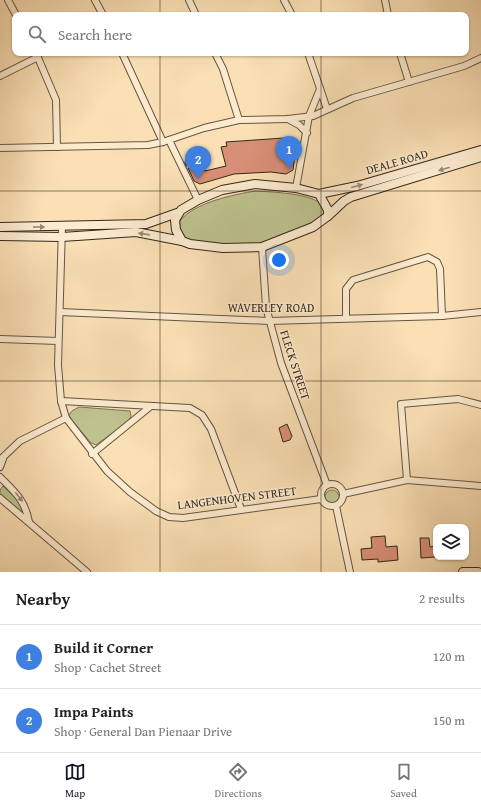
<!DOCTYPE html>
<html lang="en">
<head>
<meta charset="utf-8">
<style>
	:root { --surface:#fff; --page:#f2f2f2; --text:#222; --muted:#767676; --line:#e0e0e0; --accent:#111827 }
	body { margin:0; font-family:"Gentium Book Plus",serif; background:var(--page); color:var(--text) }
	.controls { position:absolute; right:12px; bottom:12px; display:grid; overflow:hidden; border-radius:8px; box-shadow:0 1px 3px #0004 }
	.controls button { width:36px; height:36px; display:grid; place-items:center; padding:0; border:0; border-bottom:1px solid var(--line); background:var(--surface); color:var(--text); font:20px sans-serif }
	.you { position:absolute; left:279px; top:260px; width:14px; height:14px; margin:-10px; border:3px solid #fff; border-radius:50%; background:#1a73e8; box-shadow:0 0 0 6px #1a73e833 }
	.badge { display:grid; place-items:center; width:26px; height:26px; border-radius:50%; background:var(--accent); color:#fff; font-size:13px; font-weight:700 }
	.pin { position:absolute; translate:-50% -33px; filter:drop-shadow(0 1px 2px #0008) }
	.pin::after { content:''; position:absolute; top:21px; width:14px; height:12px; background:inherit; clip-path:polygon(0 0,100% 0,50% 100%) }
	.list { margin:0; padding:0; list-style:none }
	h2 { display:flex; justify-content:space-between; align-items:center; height:52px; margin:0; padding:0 16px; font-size:17px }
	h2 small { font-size:13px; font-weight:400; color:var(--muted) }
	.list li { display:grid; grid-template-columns:26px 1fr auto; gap:12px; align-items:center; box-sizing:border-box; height:64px; padding:0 16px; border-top:1px solid var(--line) }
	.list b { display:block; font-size:15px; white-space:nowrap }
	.list p { margin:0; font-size:13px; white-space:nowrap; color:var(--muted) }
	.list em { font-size:13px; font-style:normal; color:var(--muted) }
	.icon { flex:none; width:22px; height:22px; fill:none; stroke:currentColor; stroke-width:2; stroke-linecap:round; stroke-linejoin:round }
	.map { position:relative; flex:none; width:481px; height:572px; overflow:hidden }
	.search { position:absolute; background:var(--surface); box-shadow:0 1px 3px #0004; left:12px; right:12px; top:12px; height:44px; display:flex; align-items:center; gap:10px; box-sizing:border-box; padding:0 14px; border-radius:8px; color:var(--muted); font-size:15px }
	.sheet { height:180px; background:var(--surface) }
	nav { display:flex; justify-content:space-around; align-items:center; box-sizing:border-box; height:56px; border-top:1px solid var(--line); background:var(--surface); font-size:11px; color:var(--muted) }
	nav a { display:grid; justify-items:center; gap:2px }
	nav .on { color:var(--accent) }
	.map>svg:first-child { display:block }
	.green { fill:#bec28e; stroke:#787454 }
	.building { fill:#d88f77; stroke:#33271a }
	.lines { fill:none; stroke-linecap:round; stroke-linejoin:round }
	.street-casing { stroke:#655541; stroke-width:8 }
	.secondary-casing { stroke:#33271a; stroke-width:10 }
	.street { stroke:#fcebcf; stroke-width:6 }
	.secondary { stroke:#fcebcf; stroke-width:8 }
	.oneway { fill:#988974 }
	.grid { fill:none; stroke:#33271a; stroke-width:1; stroke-opacity:0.55 }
	.labels { text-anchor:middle; stroke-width:3; stroke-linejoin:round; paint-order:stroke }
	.street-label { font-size:12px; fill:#33271a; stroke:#fcebcf }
</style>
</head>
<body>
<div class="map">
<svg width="481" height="572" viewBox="0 0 481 572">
	<rect width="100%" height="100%" fill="#fbe0b5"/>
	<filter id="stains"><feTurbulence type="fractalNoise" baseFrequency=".005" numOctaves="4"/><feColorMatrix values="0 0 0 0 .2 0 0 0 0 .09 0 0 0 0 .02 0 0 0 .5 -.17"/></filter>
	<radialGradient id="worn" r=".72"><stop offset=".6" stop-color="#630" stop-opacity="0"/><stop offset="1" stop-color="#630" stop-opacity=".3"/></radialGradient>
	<g class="green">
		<path d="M256 191C270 192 315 193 322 206 324 208 324 213 324 215L318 224 251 247 194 243 185 239 180 229V221C193 203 235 194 256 191Z"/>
		<path d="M79 407 130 411 131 416 129 421 96 445 91 443 71 419 69 415 72 411Z"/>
		<path d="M3 486 20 502 24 516 0 496V490Z"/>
		<circle cx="332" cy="497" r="7"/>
	</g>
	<g class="building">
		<path d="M284 138V147L296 148 293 170 286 174 271 172 234 174 200 184 194 181 188 168 203 166 205 171 226 166 221 147 227 146 226 142Z"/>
		<path d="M198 151 202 158 186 166 185 162 187 156Z"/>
		<path d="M287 424 292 436 290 440 283 442 279 428Z"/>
		<path d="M385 536 386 547 397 546 398 560 378 562V559L362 560 361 549 372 548 371 537Z"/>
		<path d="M420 538H429L430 547 436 546V557L421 558Z"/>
	</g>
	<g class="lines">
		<defs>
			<g id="street">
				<path d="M8 0 16 15"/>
				<path d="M95 0 103 15"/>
				<path d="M189 0 196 15"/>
				<path d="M284 0 292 15"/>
				<path d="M385 0 388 15"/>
				<path d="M36 53 56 100 57 147"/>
				<path d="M122 53 163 142"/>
				<path d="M215 53 223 69 239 120"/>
				<path d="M308 53 327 109"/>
				<path d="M400 53 409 82"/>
				<path d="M0 76 38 57"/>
				<path d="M288 119 299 125 307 133"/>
				<path d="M169 140 198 200"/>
				<path d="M0 148 148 145 163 142 204 128 239 120 288 119 313 116 353 98 464 66 481 58"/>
				<path d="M296 188 309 116 320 89"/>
				<path d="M62 226 58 365 61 401 66 418 107 471 130 492 156 511 169 517 183 518 321 499"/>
				<path d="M262 247 266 307 281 363 327 485"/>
				<path d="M60 312 269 321 442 316 481 312"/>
				<path d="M346 318V289L353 280 428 257 437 262 440 269 442 316"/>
				<path d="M0 339 58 341"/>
				<path d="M61 401 190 408 202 415 211 429 241 509"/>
				<path d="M92 454 151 406"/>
				<path d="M0 460 20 441 66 418"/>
				<path d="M0 467 3 459"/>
				<path d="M0 477C15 492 25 500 29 522"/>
				<path d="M407 480 401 404 458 399 481 405"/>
				<circle cx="332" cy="495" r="11"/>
				<path d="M343 494 407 480 481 486"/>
				<path d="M0 498 87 572"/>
				<path d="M336 506 350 572"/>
			</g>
			<g id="secondary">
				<path d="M255 184 296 188 319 194 328 210V216L313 227 262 247 223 248 190 244 182 241 176 230 175 220 181 210 198 200 222 190Z"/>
				<path d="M319 194 357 186 481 150"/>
				<path d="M328 216 344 201 351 197 481 157"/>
				<path d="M0 227 146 224 177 213"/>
				<path d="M0 236 62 237 136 232 182 241"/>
				<path d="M463 572H478"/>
			</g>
		</defs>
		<use href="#street" class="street-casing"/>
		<use href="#secondary" class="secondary-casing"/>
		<use href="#street" class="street"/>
		<use href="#secondary" class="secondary"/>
	</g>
	<defs><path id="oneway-solid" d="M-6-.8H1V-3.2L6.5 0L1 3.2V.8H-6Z"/></defs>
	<g class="oneway">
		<use href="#oneway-solid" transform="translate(444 169) rotate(163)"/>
		<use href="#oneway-solid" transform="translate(357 186) rotate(-15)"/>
		<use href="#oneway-solid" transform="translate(39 227) rotate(-1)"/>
		<use href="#oneway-solid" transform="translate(144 234) rotate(-172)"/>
		<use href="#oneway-solid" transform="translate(19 497) rotate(52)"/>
	</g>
	<path class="grid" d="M160 0V15M321 0V15M160 53V572M321 53V572M0 191H481M0 381H481"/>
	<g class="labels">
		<g class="street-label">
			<text transform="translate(397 162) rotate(-16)" y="4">DEALE ROAD</text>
			<text x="271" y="312">WAVERLEY ROAD</text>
			<text transform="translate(295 365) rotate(72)" y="4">FLECK STREET</text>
			<text transform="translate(237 498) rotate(-7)" y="4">LANGENHOVEN STREET</text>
		</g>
	</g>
	<rect width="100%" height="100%" filter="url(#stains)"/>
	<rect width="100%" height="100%" fill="url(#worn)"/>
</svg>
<div class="controls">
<button><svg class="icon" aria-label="layers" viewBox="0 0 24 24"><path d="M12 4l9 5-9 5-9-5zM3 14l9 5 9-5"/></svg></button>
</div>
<div class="you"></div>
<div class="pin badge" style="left:289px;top:169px;background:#3f7fe0">1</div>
<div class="pin badge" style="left:198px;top:179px;background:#3f7fe0">2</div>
<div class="search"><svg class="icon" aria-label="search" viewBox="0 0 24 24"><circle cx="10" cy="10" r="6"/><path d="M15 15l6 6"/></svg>Search here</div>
</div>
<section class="sheet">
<h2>Nearby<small>2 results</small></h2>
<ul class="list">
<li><span class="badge" style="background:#3f7fe0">1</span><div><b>Build it Corner</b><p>Shop · Cachet Street</p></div><em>120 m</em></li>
<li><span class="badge" style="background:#3f7fe0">2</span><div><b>Impa Paints</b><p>Shop · General Dan Pienaar Drive</p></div><em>150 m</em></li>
</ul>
</section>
<nav>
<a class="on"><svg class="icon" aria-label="map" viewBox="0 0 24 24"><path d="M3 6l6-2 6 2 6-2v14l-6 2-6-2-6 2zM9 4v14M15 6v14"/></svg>Map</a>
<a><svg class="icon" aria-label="directions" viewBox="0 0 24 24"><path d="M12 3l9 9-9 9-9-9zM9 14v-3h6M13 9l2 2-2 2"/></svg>Directions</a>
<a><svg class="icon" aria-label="saved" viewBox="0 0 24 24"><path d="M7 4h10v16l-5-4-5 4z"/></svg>Saved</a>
</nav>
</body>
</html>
